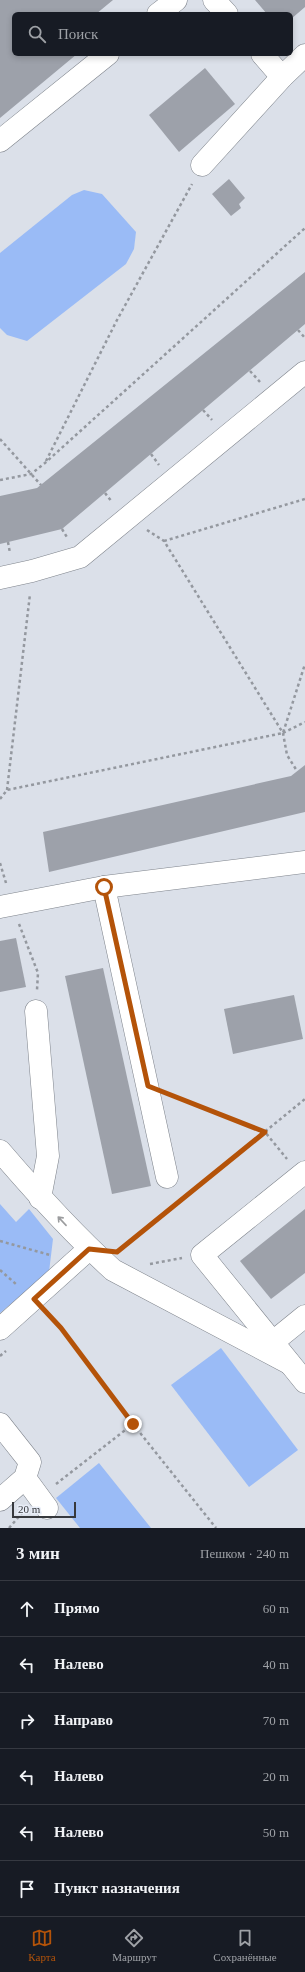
<!DOCTYPE html>
<html lang="ru">
<head>
<meta charset="utf-8">
<style>
	:root { --surface:#171b24; --page:#242831; --text:#f1f3f6; --muted:#9ea1a6; --line:#363941; --accent:#b45309 }
	body { margin:0; font-family:Georgia,serif; background:var(--page); color:var(--text) }
	.scale { position:absolute; left:12px; bottom:10px; width:64px; box-sizing:border-box; padding-left:4px; border:2px solid #37393d; border-top:0; font-size:11px; line-height:14px; white-space:nowrap; color:#37393d; -webkit-text-stroke:3px #e8edf7; paint-order:stroke }
	.stop { position:absolute; width:12px; height:12px; margin:-9px; border:3px solid #b45309; border-radius:50%; background:#fff }
	.stop.end { background:#b45309; border-color:#fff; box-shadow:0 1px 4px #0008 }
	.list { margin:0; padding:0; list-style:none }
	h2 { display:flex; justify-content:space-between; align-items:center; height:52px; margin:0; padding:0 16px; font-size:17px }
	h2 small { font-size:13px; font-weight:400; color:var(--muted) }
	.list li { display:grid; grid-template-columns:26px 1fr auto; gap:12px; align-items:center; box-sizing:border-box; height:56px; padding:0 16px; border-top:1px solid var(--line) }
	.list b { display:block; font-size:15px; white-space:nowrap }
	.list em { font-size:13px; font-style:normal; color:var(--muted) }
	.icon { flex:none; width:22px; height:22px; fill:none; stroke:currentColor; stroke-width:2; stroke-linecap:round; stroke-linejoin:round }
	.map { position:relative; flex:none; width:305px; height:1528px; overflow:hidden }
	.search { position:absolute; background:var(--surface); box-shadow:0 2px 6px #0003; left:12px; right:12px; top:12px; height:44px; display:flex; align-items:center; gap:10px; box-sizing:border-box; padding:0 14px; border-radius:6px; color:var(--muted); font-size:15px }
	.sheet { height:388px; background:var(--surface) }
	nav { display:flex; justify-content:space-around; align-items:center; box-sizing:border-box; height:56px; border-top:1px solid var(--line); background:var(--surface); font-size:11px; color:var(--muted) }
	nav a { display:grid; justify-items:center; gap:2px }
	nav .on { color:var(--accent) }
	.map>svg:first-child { display:block }
	.green { fill:#9abbf6 }
	.building { fill:#9da1aa }
	.lines { fill:none; stroke-linecap:round; stroke-linejoin:round }
	.minor-casing { stroke:#7e838b; stroke-width:23 }
	.path { stroke:#94989f; stroke-width:2.5; stroke-dasharray:3 3; stroke-linecap:butt }
	.minor { stroke:#fff; stroke-width:22 }
	.oneway { stroke:#9b9c9e }
	.route { stroke:#b45309; stroke-width:5 }
</style>
</head>
<body>
<div class="map">
<svg width="305" height="1528" viewBox="0 0 305 1528">
	<rect width="100%" height="100%" fill="#dbe0e9"/>
	<g class="green">
		<path d="M84 190 102 194 136 232 134 249 126 264 27 341 7 335 0 328V253L72 195Z"/>
		<path d="M0 1204 16 1222 29 1209 53 1239 49 1272 0 1313Z"/>
		<path d="M221 1348 298 1450 249 1487 171 1385Z"/>
		<path d="M99 1463 151 1528H80L56 1498Z"/>
	</g>
	<g class="building">
		<path d="M0 0H113L96 14H14V54H77L0 118Z"/>
		<path d="M255 0H305V7L291 19V14H267Z"/>
		<path d="M205 68 235 104 179 152 149 115Z"/>
		<path d="M229 179 245 198 239 204 241 208 231 216 212 194Z"/>
		<path d="M305 272V324L62 529 0 544V496L37 488Z"/>
		<path d="M305 765V812L49 872 43 832 291 776Z"/>
		<path d="M16 938 26 987 0 992V941Z"/>
		<path d="M103 968 151 1186 112 1194 65 976Z"/>
		<path d="M294 995 303 1039 233 1054 224 1009Z"/>
		<path d="M305 1209V1273L271 1299 240 1261Z"/>
	</g>
	<g class="lines">
		<defs>
			<g id="minor">
				<path d="M214 0 227 14"/>
				<path d="M158 14 176 0"/>
				<path d="M262 54 282 77 305 55"/>
				<path d="M0 141 108 54"/>
				<path d="M202 165 282 77"/>
				<path d="M0 578 32 571 80 557 305 372"/>
				<path d="M104 887 167 1177"/>
				<path d="M0 907 104 887 305 862"/>
				<path d="M36 1011 48 1156 40 1198"/>
				<path d="M0 1151C36 1193 72 1233 113 1270L289 1363"/>
				<path d="M305 1172 202 1255 305 1382"/>
				<path d="M0 1329 89 1249"/>
				<path d="M273 1342 305 1316"/>
				<path d="M0 1424 30 1462 25 1478 0 1500"/>
				<path d="M25 1478 47 1508"/>
			</g>
		</defs>
		<use href="#minor" class="minor-casing"/>
		<g class="path">
			<path d="M298 330 305 338"/>
			<path d="M250 371 260 382"/>
			<path d="M203 410 212 420"/>
			<path d="M0 439 41 485"/>
			<path d="M151 454 159 465"/>
			<path d="M46 461 117 320 192 184"/>
			<path d="M0 480 31 474 45 463 305 228"/>
			<path d="M105 493 112 502"/>
			<path d="M62 529 68 539"/>
			<path d="M147 530 164 541 283 733 287 755 297 771"/>
			<path d="M164 541 305 499"/>
			<path d="M8 542 10 553"/>
			<path d="M283 733 305 722"/>
			<path d="M7 790 30 594"/>
			<path d="M0 799 7 790 283 733 305 664"/>
			<path d="M0 863 6 883"/>
			<path d="M19 924 38 973 37 990"/>
			<path d="M172 1096 265 1132 287 1159"/>
			<path d="M0 1241 50 1255"/>
			<path d="M121 1249 305 1099"/>
			<path d="M150 1264 182 1258"/>
			<path d="M0 1270 17 1285"/>
			<path d="M48 1315 61 1328 133 1424 216 1528"/>
			<path d="M0 1356 6 1351"/>
			<path d="M56 1484 133 1424"/>
			<path d="M9 1528 23 1512"/>
		</g>
		<use href="#minor" class="minor"/>
	</g>
	<defs><path id="oneway-shaft" d="M-6 0H5M1.5-3L5.5 0L1.5 3" fill="none" stroke-width="1.6" stroke-linecap="round" stroke-linejoin="round"/></defs>
	<use class="oneway" href="#oneway-shaft" transform="translate(62 1221) rotate(-133)"/>
	<g class="lines">
		<path class="route" d="M104 887 148 1086 265 1132 117 1252 89 1249 34 1299 61 1328 133 1424"/>
	</g>
</svg>
<div class="scale">20 m</div>
<div class="stop" style="left:104px;top:887px"></div>
<div class="stop end" style="left:133px;top:1424px"></div>
<div class="search"><svg class="icon" aria-label="search" viewBox="0 0 24 24"><circle cx="10" cy="10" r="6"/><path d="M15 15l6 6"/></svg>Поиск</div>
</div>
<section class="sheet">
<h2>3 мин<small>Пешком · 240 m</small></h2>
<ul class="list">
<li><svg class="icon" aria-label="ahead" viewBox="0 0 24 24"><path d="M12 20V5M6 11l6-6 6 6"/></svg><div><b>Прямо</b></div><em>60 m</em></li>
<li><svg class="icon" aria-label="left" viewBox="0 0 24 24"><path d="M17 20v-9H6M10 6l-5 5 5 5"/></svg><div><b>Налево</b></div><em>40 m</em></li>
<li><svg class="icon" aria-label="right" viewBox="0 0 24 24"><path d="M7 20v-9h11M14 6l5 5-5 5"/></svg><div><b>Направо</b></div><em>70 m</em></li>
<li><svg class="icon" aria-label="left" viewBox="0 0 24 24"><path d="M17 20v-9H6M10 6l-5 5 5 5"/></svg><div><b>Налево</b></div><em>20 m</em></li>
<li><svg class="icon" aria-label="left" viewBox="0 0 24 24"><path d="M17 20v-9H6M10 6l-5 5 5 5"/></svg><div><b>Налево</b></div><em>50 m</em></li>
<li><svg class="icon" aria-label="arrive" viewBox="0 0 24 24"><path d="M6 21V4h12l-3 4 3 4H6"/></svg><div><b>Пункт назначения</b></div></li>
</ul>
</section>
<nav>
<a class="on"><svg class="icon" aria-label="map" viewBox="0 0 24 24"><path d="M3 6l6-2 6 2 6-2v14l-6 2-6-2-6 2zM9 4v14M15 6v14"/></svg>Карта</a>
<a><svg class="icon" aria-label="directions" viewBox="0 0 24 24"><path d="M12 3l9 9-9 9-9-9zM9 14v-3h6M13 9l2 2-2 2"/></svg>Маршрут</a>
<a><svg class="icon" aria-label="saved" viewBox="0 0 24 24"><path d="M7 4h10v16l-5-4-5 4z"/></svg>Сохранённые</a>
</nav>
</body>
</html>
